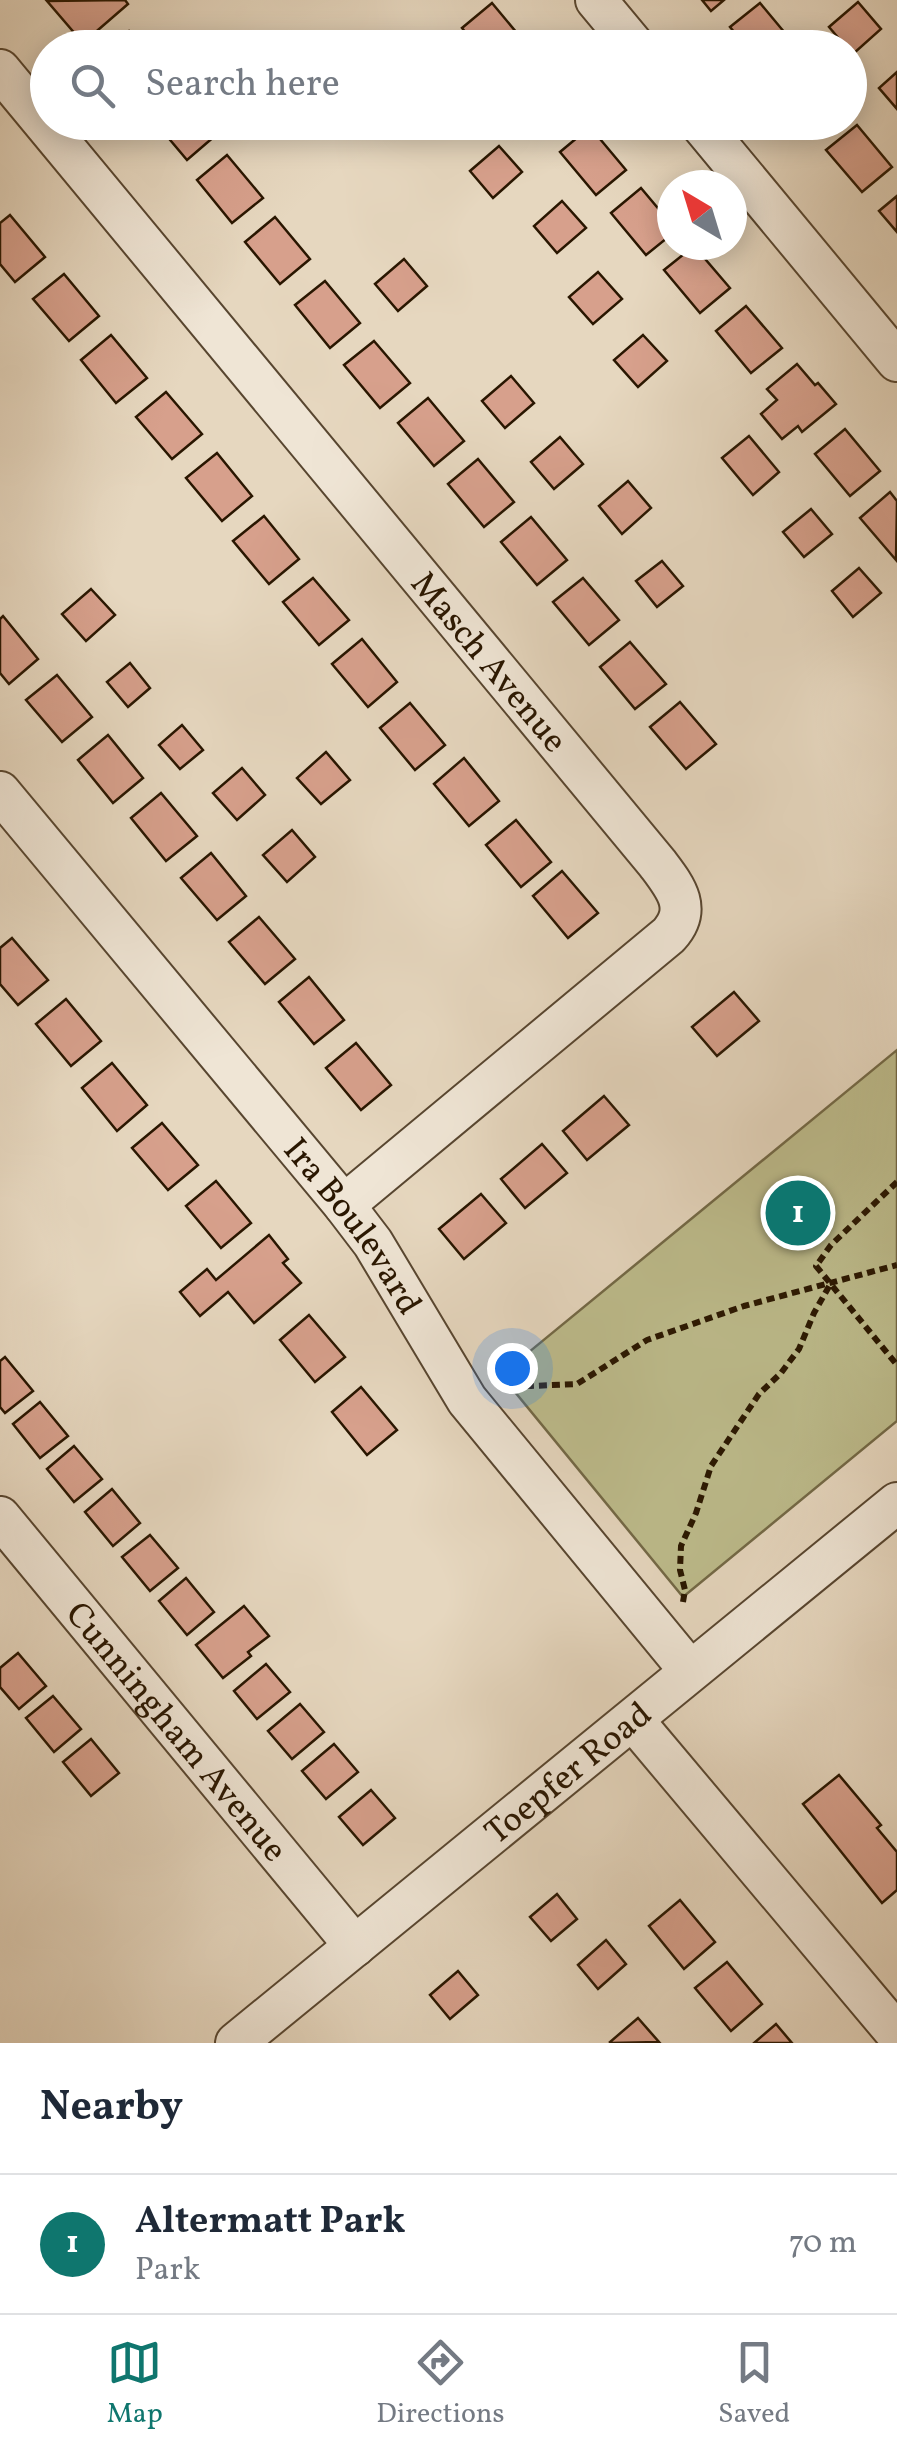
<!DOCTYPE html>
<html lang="en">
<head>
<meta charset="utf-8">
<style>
	:root { --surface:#fff; --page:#f6f6f7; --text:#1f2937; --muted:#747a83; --line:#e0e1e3; --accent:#0f766e }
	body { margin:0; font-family:Vollkorn,serif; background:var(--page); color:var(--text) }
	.compass { position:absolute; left:657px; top:170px; width:90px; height:90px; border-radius:50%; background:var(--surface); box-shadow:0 5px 25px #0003; rotate:322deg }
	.you { position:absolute; left:512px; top:1368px; width:35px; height:35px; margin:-25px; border:8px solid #fff; border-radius:50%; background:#1a73e8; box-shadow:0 0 0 15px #1a73e833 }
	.badge { display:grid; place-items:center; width:65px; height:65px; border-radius:50%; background:var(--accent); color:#fff; font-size:32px; font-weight:700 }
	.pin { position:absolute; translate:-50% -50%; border:5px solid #fff; box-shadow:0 2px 10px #0006 }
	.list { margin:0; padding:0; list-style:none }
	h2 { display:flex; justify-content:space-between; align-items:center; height:130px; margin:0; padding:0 40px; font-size:42px }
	h2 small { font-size:32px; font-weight:400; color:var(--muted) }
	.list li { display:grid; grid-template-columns:65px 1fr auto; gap:30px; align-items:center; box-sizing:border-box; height:140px; padding:0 40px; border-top:2px solid var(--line) }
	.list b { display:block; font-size:38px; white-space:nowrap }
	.list p { margin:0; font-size:32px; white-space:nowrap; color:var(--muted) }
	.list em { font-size:32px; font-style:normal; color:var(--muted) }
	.icon { flex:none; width:55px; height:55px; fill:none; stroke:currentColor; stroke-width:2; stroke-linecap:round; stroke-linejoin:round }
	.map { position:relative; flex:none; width:897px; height:2043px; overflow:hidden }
	.search { position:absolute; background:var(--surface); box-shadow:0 5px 25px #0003; left:30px; right:30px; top:30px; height:110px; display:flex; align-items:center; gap:25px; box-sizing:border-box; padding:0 35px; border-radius:55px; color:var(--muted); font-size:38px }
	.sheet { height:270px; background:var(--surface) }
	nav { display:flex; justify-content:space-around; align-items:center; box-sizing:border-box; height:140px; border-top:2px solid var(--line); background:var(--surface); font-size:28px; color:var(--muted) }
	nav a { display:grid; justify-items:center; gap:5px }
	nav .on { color:var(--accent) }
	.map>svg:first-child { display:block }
	.green { fill:#bdbc8c; stroke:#736946; stroke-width:2.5 }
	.building { fill:#d7a08c; stroke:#291600; stroke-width:2.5 }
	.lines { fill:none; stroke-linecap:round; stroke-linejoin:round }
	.minor-casing { stroke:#584630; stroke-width:44 }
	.path { stroke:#291600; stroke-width:6; stroke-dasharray:8 5; stroke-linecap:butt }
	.minor { stroke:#efe5d5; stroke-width:40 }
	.labels { text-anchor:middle; stroke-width:8; stroke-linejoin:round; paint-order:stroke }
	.street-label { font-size:35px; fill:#291600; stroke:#efe5d5 }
</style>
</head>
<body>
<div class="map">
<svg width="897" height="2043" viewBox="0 0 897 2043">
	<rect width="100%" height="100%" fill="#e6d7bf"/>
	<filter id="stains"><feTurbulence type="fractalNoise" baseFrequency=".002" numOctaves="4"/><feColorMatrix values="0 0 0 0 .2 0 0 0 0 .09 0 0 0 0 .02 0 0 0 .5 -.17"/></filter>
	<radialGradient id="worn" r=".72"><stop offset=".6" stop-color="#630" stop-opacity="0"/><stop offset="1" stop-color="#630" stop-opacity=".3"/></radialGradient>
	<path class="green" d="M897 1050V1421L683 1597 501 1375Z"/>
	<g class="building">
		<path d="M125 0 128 4 83 43 47 1Z"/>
		<path d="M702 0H724L711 11Z"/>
		<path d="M858 2 881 29 853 54 850 48H847L829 27Z"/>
		<path d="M492 3 527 45 525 48H478L462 28Z"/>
		<path d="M760 3 795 45 793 48H747L730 27Z"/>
		<path d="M129 31 143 48H109Z"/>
		<path d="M897 72V109L879 88Z"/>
		<path d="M155 122H206L216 135 187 160Z"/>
		<path d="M439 122H461L449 133Z"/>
		<path d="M857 125 892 167 862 192 826 150Z"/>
		<path d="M590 127 626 170 596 195 560 152Z"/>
		<path d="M499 146 522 172 493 198 470 171Z"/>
		<path d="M227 155 263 198 232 223 197 180Z"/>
		<path d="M641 188 672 225V234L646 255 611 213Z"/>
		<path d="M897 196V232L879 211Z"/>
		<path d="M562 201 586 228 557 253 534 226Z"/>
		<path d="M10 215 45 257 15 282 0 264V223Z"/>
		<path d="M275 217 310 259 280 284 245 242Z"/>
		<path d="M694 246 730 288 700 313 664 270Z"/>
		<path d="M404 259 427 286 398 311 375 284Z"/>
		<path d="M598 272 622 299 593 324 569 297Z"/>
		<path d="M64 274 99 316 69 341 33 299Z"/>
		<path d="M325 281 360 323 330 348 295 305Z"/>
		<path d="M746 306 782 348 751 373 716 331Z"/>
		<path d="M111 335 147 378 116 403 81 360Z"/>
		<path d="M643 335 667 361 638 387 614 360Z"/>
		<path d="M374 341 410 383 380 408 344 365Z"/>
		<path d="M797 364 815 385 818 383 836 404 802 432 798 426 782 439 761 414 777 400 767 389Z"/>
		<path d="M511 376 534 403 505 428 482 401Z"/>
		<path d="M166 392 202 434 172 459 136 417Z"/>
		<path d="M428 398 464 441 434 466 398 423Z"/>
		<path d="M845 429 880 471 850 496 815 454Z"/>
		<path d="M749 436 779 472 753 495 722 458Z"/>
		<path d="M560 437 583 464 554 489 531 462Z"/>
		<path d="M217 453 252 496 222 521 186 478Z"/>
		<path d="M478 459 514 502 484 527 448 484Z"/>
		<path d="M628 481 651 508 622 534 599 506Z"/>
		<path d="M890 492 897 501 896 560 860 518Z"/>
		<path d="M811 509 832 534 804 557 783 532Z"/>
		<path d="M264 516 299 559 269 584 233 541Z"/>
		<path d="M531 517 567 560 537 585 501 542Z"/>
		<path d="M662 561 683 586 657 607 636 581Z"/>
		<path d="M859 568 881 593 853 617 832 591Z"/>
		<path d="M313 578 349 620 319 645 283 602Z"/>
		<path d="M583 578 619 620 589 645 553 602Z"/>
		<path d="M91 589 115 615 86 641 62 614Z"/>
		<path d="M3 616 38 659 9 684 0 673V619Z"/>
		<path d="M362 639 397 682 368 707 332 664Z"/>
		<path d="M630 642 666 684 635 709 600 667Z"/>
		<path d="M130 663 150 688 128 707 107 682Z"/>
		<path d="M57 675 92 717 62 742 26 700Z"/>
		<path d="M680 702 716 744 686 769 650 727Z"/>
		<path d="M410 703 445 745 415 770 380 728Z"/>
		<path d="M182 725 203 750 180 769 159 745Z"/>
		<path d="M108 735 143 778 113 803 78 760Z"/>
		<path d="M326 752 350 780 321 804 297 778Z"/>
		<path d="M464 758 499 801 469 826 434 784Z"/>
		<path d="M242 768 265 795 237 820 213 793Z"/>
		<path d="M161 793 197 836 166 861 131 818Z"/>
		<path d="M516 820 551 862 521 887 486 845Z"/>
		<path d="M292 830 315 857 287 882 263 855Z"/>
		<path d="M211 853 246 896 217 920 181 878Z"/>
		<path d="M562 871 598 913 568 938 533 896Z"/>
		<path d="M259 917 295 959 265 984 229 942Z"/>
		<path d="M12 938 48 980 18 1005 0 984V948Z"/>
		<path d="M309 977 344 1020 314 1044 279 1002Z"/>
		<path d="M734 992 759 1021 717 1056 692 1027Z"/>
		<path d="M66 999 101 1041 71 1066 36 1024Z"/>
		<path d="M356 1043 391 1085 361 1110 326 1068Z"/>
		<path d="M112 1063 147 1105 117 1131 82 1088Z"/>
		<path d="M604 1096 629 1125 587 1160 563 1131Z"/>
		<path d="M162 1123 198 1165 168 1190 132 1148Z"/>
		<path d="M542 1144 567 1173 525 1208 501 1179Z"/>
		<path d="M216 1181 251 1223 221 1248 186 1206Z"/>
		<path d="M481 1194 506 1223 464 1259 439 1229Z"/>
		<path d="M269 1235 288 1259 283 1263 301 1283 254 1323 228 1292 200 1316 180 1292 207 1269 216 1280Z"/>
		<path d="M309 1315 345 1357 315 1382 280 1340Z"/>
		<path d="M5 1357 33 1391 5 1413 0 1407V1361Z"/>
		<path d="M361 1387 397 1430 367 1455 332 1412Z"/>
		<path d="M40 1402 68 1436 40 1458 13 1424Z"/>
		<path d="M74 1446 102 1479 74 1502 47 1469Z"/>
		<path d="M112 1489 140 1523 113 1546 85 1512Z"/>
		<path d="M150 1535 178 1568 150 1591 122 1557Z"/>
		<path d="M186 1578 214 1612 187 1635 159 1601Z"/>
		<path d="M244 1606 269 1636 248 1652 251 1656 223 1678 196 1645Z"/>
		<path d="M18 1653 46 1686 19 1709 0 1687V1668Z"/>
		<path d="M266 1664 290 1692 257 1719 234 1691Z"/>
		<path d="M53 1696 81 1729 54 1752 26 1718Z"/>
		<path d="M300 1704 324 1732 292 1759 268 1731Z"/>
		<path d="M91 1739 119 1773 91 1796 63 1762Z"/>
		<path d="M334 1744 358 1772 326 1799 302 1771Z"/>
		<path d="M839 1775 881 1825 877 1828 897 1852V1890L882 1903 803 1804Z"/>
		<path d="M371 1790 395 1818 363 1845 339 1817Z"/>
		<path d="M557 1894 577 1919 551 1941 530 1917Z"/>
		<path d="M680 1900 715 1942 684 1969 649 1926Z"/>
		<path d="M606 1940 626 1964 598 1989 578 1965Z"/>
		<path d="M727 1962 762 2004 731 2031 695 1988Z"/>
		<path d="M458 1971 478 1995 450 2019 430 1995Z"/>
		<path d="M638 2018 659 2042 611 2043 610 2042Z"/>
		<path d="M776 2024 792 2043H754Z"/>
	</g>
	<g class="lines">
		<defs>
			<g id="minor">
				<path d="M596 0 636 48"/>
				<path id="s1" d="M0 70 657 863C675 887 693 908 669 935L344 1205"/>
				<path d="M699 122 897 361"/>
				<path id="s2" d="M0 792 344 1205 373 1243 467 1400 690 1671"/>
				<path id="s3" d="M0 1517 355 1946"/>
				<path d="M633 1720 897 2034"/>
				<path id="s4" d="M236 2043 897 1503"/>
			</g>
		</defs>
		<use href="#minor" class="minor-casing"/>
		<g class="path">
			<path d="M897 1182 831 1245 816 1266 897 1365"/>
			<path d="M500 1384 531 1386 577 1384 647 1340 744 1306 897 1265"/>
			<path d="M683 1602 685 1590 680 1570 681 1546 696 1513 711 1466 759 1394 781 1373 799 1349 814 1313 831 1283"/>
		</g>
		<use href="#minor" class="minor"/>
	</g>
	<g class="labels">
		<g class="street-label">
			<text dy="12" stroke="none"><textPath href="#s1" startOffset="768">Masch Avenue</textPath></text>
			<text dy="12" stroke="none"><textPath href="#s2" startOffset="560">Ira Boulevard</textPath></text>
			<text dy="12" stroke="none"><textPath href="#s3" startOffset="278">Cunningham Avenue</textPath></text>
			<text dy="12" stroke="none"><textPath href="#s4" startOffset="428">Toepfer Road</textPath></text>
		</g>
	</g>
	<rect width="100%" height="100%" filter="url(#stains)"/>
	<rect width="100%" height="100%" fill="url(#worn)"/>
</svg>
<svg class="compass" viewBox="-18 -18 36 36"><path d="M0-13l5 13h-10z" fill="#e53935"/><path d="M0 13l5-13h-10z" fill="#747a83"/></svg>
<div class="you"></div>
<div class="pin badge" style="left:798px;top:1213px">1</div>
<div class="search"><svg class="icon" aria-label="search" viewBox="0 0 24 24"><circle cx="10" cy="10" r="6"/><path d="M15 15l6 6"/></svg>Search here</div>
</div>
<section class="sheet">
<h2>Nearby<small></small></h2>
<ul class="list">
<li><span class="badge">1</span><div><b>Altermatt Park</b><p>Park</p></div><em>70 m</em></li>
</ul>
</section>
<nav>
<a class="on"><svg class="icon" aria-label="map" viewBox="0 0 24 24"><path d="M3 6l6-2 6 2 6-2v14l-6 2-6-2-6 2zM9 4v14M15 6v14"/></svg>Map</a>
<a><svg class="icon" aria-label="directions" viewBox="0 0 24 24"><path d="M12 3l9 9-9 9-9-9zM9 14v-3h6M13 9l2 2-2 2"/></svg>Directions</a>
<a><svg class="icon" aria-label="saved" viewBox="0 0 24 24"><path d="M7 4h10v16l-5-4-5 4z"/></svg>Saved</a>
</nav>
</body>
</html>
